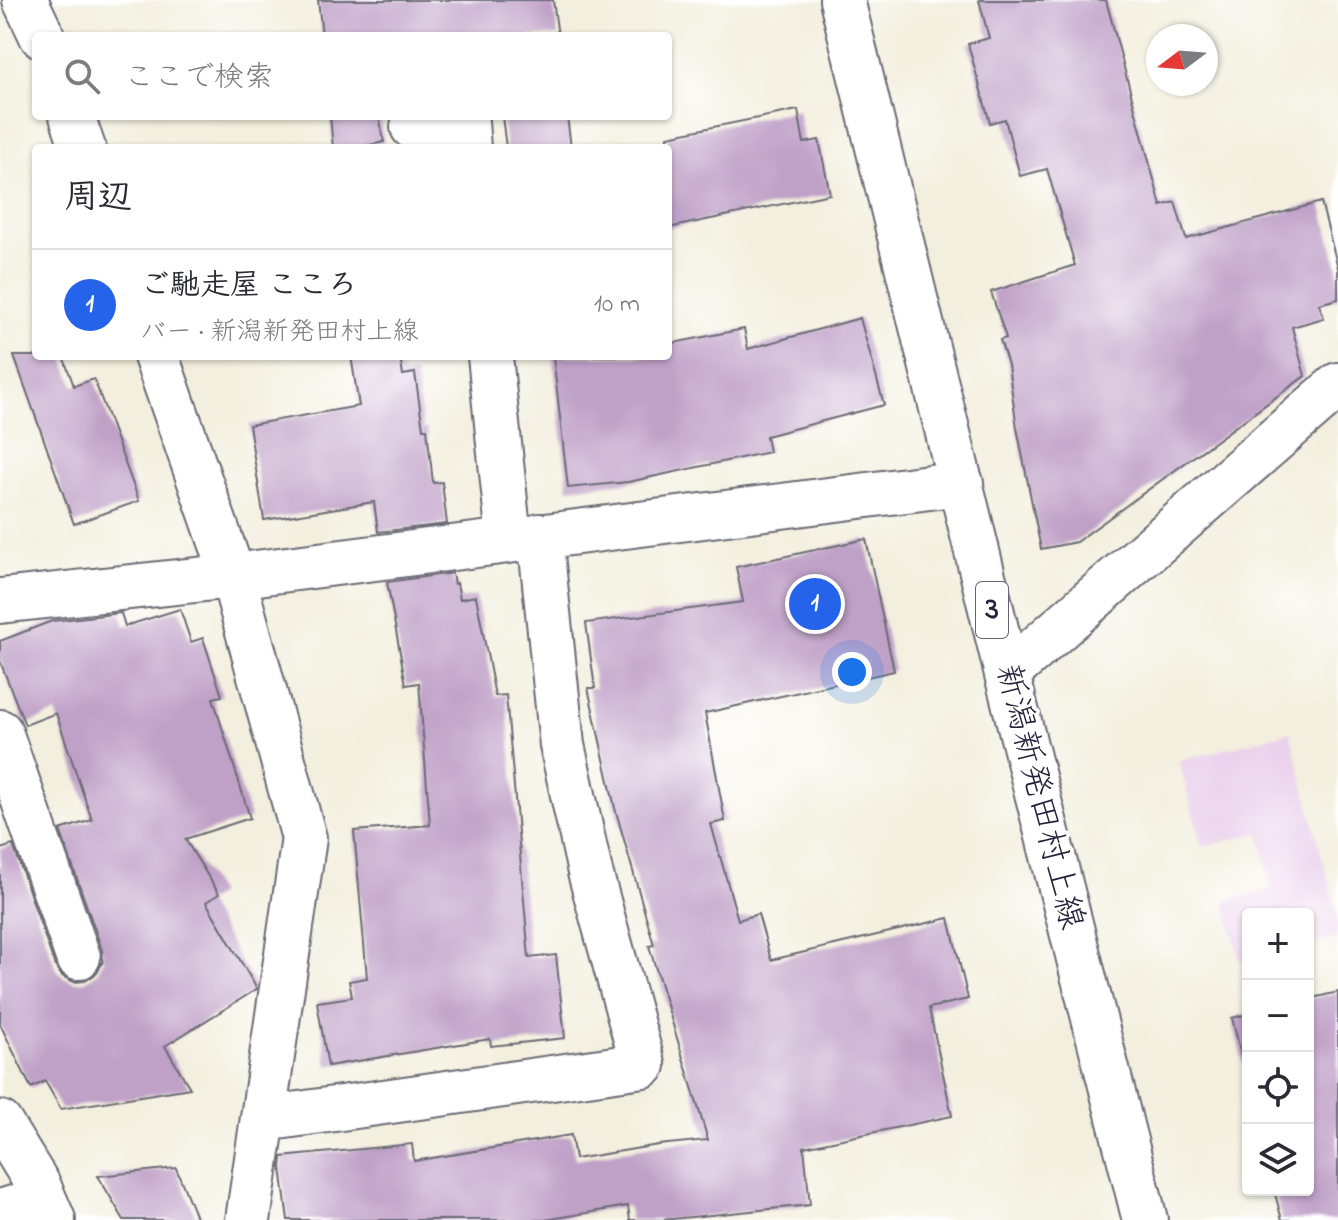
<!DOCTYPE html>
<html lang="ja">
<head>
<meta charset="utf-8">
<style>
	:root { --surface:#fff; --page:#f7f7f7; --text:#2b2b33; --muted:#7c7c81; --line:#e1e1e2; --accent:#2563eb }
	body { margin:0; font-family:"Indie Flower","Klee One",sans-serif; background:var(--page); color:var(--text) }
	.controls { position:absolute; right:24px; bottom:24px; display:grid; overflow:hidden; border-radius:8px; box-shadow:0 2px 6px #0004 }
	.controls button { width:72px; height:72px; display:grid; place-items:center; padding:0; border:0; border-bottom:2px solid var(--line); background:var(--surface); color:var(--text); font:40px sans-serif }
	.compass { position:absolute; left:1146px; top:24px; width:72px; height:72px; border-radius:50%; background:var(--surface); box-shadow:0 2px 6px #0004; rotate:254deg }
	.you { position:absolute; left:852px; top:672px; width:28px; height:28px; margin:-20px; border:6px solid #fff; border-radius:50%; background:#1a73e8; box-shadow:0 0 0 12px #1a73e833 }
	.badge { display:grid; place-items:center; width:52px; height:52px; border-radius:50%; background:var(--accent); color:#fff; font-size:26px; font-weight:700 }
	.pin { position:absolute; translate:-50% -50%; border:4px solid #fff; box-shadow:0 2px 8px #0006 }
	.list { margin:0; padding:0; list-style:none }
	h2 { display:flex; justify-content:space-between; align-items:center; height:104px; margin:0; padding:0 32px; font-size:34px }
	h2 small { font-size:26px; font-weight:400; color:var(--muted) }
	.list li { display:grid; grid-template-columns:52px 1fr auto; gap:24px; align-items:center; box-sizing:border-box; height:112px; padding:0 32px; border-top:2px solid var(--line) }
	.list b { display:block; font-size:30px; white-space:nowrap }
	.list p { margin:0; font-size:26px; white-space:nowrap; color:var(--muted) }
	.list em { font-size:26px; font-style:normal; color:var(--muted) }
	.icon { flex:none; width:44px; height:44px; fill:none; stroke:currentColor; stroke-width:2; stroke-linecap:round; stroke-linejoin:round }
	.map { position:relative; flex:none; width:1338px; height:1220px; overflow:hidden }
	.search { position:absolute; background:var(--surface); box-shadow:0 2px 6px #0004; left:32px; top:32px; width:640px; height:88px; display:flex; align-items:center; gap:20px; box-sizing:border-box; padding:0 28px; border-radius:8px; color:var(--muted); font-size:30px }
	.panel { position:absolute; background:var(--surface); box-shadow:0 2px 6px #0004; left:32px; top:144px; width:640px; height:216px; border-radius:8px }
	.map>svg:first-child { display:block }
	.built { fill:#ead1ec }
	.building { fill:#bfa0c7 }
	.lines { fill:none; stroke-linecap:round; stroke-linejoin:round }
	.minor-casing { stroke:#6b6a74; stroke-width:48 }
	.major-casing { stroke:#6b6a74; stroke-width:48 }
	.minor { stroke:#fff; stroke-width:44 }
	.major { stroke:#fff; stroke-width:44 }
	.labels { text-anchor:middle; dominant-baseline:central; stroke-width:7; stroke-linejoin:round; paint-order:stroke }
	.shield { fill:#fff; stroke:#646476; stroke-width:2 }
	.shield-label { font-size:32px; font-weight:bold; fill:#22223b }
	.street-label { font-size:34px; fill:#22223b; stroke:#fff }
</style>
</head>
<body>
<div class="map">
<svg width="1338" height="1220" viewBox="0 0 1338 1220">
	<rect width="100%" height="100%" fill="#fff"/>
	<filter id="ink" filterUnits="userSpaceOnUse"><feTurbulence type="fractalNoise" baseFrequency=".0125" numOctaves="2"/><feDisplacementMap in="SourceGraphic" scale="16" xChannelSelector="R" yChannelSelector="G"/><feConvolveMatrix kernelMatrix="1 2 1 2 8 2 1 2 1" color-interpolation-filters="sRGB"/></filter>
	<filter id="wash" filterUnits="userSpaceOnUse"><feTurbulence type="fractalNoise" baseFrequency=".006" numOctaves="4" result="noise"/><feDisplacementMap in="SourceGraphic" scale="32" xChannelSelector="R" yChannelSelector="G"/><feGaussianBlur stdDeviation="1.8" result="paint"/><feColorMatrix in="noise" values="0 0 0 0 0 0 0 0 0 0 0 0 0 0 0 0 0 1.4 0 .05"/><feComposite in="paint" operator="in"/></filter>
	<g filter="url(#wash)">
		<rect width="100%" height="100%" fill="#f3efde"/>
		<!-- built -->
		<path class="built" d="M1290,732L1338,918V938L1308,945V914H1248V960L1240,962L1225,901L1272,889L1259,833L1202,847L1179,761Z"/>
		<g id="blocks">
			<!-- building -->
			<path class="building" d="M318,0H553L558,36H322Z
				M979,0H1106L1161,206L1175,202L1186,239L1321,202L1338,268V299L1319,304L1324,318L1292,327L1305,376L1076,542L1041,549L1017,428L1008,365L1000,340L1006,338L991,292L1075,265L1047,169L1020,176L1005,119L990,123L968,44L989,38Z
				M798,110L804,143L819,140L830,194L668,228V136Z
				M330,116H379L384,142L356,148H333Z
				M502,116H567L571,148H506Z
				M860,318L884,405L766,436L769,452L628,482L568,488L553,356H668V344L744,329L748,349Z
				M14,356H63L74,386L94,379L139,501L74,524Z
				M351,356H400L403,375L415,373L423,429H427L433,483L442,482L447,524L378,532L374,502L264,520L249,425L359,406Z
				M866,539L894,671L705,713L725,821L711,824L738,920L758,914L771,960L949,918L968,999L929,1008L952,1116L804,1147L810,1205L662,1220H630L628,1206L545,1220H288L281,1168L282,1157L412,1144L414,1161L571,1135L575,1159L658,1145L708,1140L649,946L654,945L615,808L588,688H595L586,623L743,602L736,567Z
				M452,573L454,584L457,583L460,599L476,596L495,696L506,695L529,958L556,955L565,1038L491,1046L490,1039L328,1066L317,1002L352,997L349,981L367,978L354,831L430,825L419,683L406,685L387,582Z
				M180,609L191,642L203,638L222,696L213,698L250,818L185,839L219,894L206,902L257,989L165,1046L190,1088L61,1109L45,1081L31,1088L0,1024V849L13,845L55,966L62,976L74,982L85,981L97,973L103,961L102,950L60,830L92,820L56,713L25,725L0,661V641L52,621L121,613L125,626Z
				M1338,992V1220H1282L1274,1190H1308V999Z
				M1248,1014V1083L1232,1018Z
				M176,1168L197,1220H124L98,1176Z"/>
		</g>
	</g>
	<g filter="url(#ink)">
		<use href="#blocks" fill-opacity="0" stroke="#6b6a74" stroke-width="2"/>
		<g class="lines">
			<!-- minor casing -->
			<g class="minor-casing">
				<path id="minor" d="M25,0L42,36
					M72,116L83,148
					M413,127L466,122L468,148
					M156,356L233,576L304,838L248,1220
					M490,356L509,540
					M0,601L233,576L961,483
					M1007,674L1338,385
					M0,732L78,957
					M264,1119L643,1065L590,872L562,745L540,536
					M0,1123L38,1185L53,1220
					M0,1212L44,1199"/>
			</g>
			<!-- major casing -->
			<g class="major-casing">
				<path id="major" d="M842,0L1007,674L1145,1220"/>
			</g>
			<!-- minor -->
			<use href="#minor" class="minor"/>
			<!-- major -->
			<use href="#major" class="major"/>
		</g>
	</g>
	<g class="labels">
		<!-- shield labels -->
		<rect class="shield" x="976" y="582" width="32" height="56" rx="6"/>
		<g class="shield-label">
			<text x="992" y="610">3</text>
		</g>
		<!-- street labels -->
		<g class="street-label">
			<text transform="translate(1038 797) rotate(76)">新潟新発田村上線</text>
		</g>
	</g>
</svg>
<div class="controls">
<button>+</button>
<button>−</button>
<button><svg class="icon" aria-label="locate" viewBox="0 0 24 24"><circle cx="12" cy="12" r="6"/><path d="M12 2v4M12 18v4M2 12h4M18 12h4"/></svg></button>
<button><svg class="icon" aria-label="layers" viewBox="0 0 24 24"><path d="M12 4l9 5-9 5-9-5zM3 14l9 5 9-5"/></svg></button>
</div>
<svg class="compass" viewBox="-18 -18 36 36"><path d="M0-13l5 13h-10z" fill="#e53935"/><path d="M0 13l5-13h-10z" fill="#7c7c81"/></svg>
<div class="you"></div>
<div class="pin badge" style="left:815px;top:604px">1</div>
<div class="search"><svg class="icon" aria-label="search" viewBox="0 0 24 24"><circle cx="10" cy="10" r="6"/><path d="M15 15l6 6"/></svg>ここで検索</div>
<section class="panel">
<h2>周辺<small></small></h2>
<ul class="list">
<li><span class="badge">1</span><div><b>ご馳走屋 こころ</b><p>バー · 新潟新発田村上線</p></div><em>10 m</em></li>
</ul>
</section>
</div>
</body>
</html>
